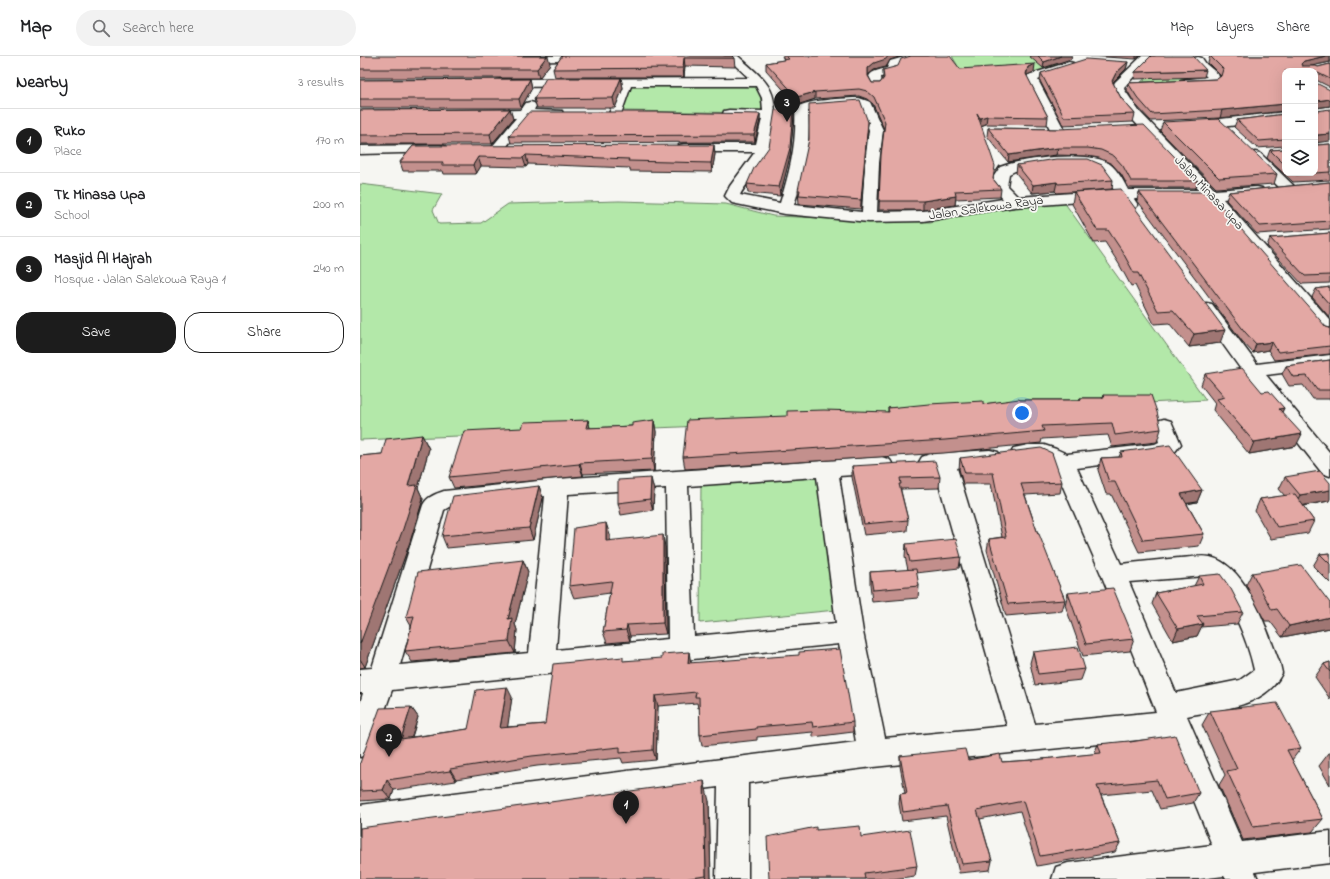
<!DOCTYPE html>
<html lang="en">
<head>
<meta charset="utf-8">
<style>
	:root { --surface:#fff; --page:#f2f2f2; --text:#202124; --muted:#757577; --line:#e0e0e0; --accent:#1c1c1c }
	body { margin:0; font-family:"Indie Flower",sans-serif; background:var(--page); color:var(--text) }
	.controls { position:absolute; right:12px; top:12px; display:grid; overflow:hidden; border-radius:8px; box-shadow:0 4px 16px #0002 }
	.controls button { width:36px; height:36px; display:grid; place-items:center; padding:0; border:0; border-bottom:1px solid var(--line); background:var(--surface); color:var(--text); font:20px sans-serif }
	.you { position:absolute; left:662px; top:357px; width:14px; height:14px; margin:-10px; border:3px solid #fff; border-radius:50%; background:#1a73e8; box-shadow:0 0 0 6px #1a73e833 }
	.badge { display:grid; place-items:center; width:26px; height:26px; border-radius:50%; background:var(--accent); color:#fff; font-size:13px; font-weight:700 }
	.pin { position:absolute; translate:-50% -33px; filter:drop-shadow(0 1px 2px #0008) }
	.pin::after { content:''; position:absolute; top:21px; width:14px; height:12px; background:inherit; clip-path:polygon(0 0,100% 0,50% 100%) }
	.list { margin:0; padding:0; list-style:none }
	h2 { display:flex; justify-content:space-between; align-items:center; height:52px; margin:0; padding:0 16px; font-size:17px }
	h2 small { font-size:13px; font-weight:400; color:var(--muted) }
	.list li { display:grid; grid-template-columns:26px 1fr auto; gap:12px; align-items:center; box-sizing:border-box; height:64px; padding:0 16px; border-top:1px solid var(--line) }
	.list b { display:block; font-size:15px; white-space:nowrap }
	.list p { margin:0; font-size:13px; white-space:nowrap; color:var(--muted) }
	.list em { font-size:13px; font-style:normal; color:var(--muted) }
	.actions { display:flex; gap:8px; padding:12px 16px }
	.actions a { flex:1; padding:9px 0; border:1px solid var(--accent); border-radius:16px; text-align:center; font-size:14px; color:var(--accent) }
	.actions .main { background:var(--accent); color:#fff }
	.icon { flex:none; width:22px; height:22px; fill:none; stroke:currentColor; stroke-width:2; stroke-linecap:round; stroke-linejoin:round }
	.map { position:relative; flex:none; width:970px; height:823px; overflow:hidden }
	header { display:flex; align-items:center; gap:24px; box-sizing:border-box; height:56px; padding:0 20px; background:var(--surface); border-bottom:1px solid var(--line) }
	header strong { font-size:19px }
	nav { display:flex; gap:22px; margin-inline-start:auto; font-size:14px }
	.search { width:280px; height:36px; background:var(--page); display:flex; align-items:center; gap:10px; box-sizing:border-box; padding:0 14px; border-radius:22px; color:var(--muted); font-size:15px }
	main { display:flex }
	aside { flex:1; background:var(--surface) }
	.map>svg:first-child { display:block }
	.green { fill:#b3e8a9; stroke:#688262 }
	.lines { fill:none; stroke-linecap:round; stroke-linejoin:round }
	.minor-casing { stroke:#1c1c1c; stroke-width:3 }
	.minor { fill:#f6f6f2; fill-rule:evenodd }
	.wall { fill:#c3908d; stroke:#1c1c1c }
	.shaded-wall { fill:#9f7673; stroke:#1c1c1c }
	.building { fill:#e3a8a4; stroke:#1c1c1c }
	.labels { text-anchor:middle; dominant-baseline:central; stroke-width:3.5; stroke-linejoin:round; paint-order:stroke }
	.far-street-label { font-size:13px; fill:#1c1c1c; stroke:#f6f6f2 }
</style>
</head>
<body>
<header>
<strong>Map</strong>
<div class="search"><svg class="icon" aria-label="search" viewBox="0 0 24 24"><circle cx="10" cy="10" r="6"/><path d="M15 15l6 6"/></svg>Search here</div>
<nav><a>Map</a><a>Layers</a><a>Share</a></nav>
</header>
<main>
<aside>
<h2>Nearby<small>3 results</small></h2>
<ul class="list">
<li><span class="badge">1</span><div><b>Ruko</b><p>Place</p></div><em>170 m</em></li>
<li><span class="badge">2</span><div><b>Tk Minasa Upa</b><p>School</p></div><em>200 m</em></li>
<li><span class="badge">3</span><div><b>Masjid Al Hajrah</b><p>Mosque · Jalan Salekowa Raya 1</p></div><em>240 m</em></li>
</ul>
<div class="actions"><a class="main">Save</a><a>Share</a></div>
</aside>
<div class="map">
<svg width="970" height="823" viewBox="0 0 970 823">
	<rect width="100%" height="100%" fill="#f6f6f2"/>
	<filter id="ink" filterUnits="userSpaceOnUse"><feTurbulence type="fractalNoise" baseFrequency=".025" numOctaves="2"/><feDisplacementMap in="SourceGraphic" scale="8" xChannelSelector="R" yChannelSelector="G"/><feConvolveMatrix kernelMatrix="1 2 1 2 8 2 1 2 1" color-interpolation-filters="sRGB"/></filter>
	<g filter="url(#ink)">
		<!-- green -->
		<path class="green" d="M592,0H672L690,8L703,7L719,13L674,18L662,12L600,14Z
			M812,0L847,17L849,25L781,26Z
			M268,28L400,31L402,57L260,55Z
			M0,128L82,138L73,154L79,168L121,167L148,148L259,145L366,148L413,160L570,166L626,155L704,146L846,344L319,371L0,384Z
			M467,414L487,553L340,567L341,424Z"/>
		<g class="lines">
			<!-- minor casing -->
			<g class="minor-casing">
				<path id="minor" d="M138,0H205L207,2L205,4L201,5L151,6L143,4Z
					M365,0H378C407,26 420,33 413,75C411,83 411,91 408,99C404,110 387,125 380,139L420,147C430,115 437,86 435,53C441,44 487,42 499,42C503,43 507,45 510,46L523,74L519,107L517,156L563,155L643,143L633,131L634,120L640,111C662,102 723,96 745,105C756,110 763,124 768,134H839L770,61L752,33L755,26L782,0H794L765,30L764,33L779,55L855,134L897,131L902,132L904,135L902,138L863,143L970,264V281L963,279L847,143H774L778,149L775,152L770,154L765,152L759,143L654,151L563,165L509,166L425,158L372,147L365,140L370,130L395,96H324L319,95L317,92L319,89L324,88H396L402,63L369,62L364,61L363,58L364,55L369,54L403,55L402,42L396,30H271L261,58L260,61H250L249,58L259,30L142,31L138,30L136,27L138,24L142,23L389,22ZM497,50L501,51L509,74L505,107L502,156L434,149C444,118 451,88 448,55ZM707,110C734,110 740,109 754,134L658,141L647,130L649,118L655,115Z
					M548,0H568L566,2L539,9L537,16L521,21L522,30L520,33H512C502,16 516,15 527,12L530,5Z
					M838,1L842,2L846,8L858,18L860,24L858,27L854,28L825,31L821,30L819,27L821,24L847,21L837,12L832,4L834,2Z
					M709,6L713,7L715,9L713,11L678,24L705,75L703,78H693L691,75L666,25L668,19Z
					M170,46L174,47L176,50L174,54L202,55L203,58L202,61L169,62L143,95L138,96L133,95L131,92L156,62H121L116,61L115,58L116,55L161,54L166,47Z
					M925,56V64L860,71L855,70L853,67L855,64L860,63Z
					M80,89L85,90L87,93L85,96L0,98V90Z
					M895,96L900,97L934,130L936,133L934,136L929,137L924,136L890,103L888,100L890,97Z
					M846,247L852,248L897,308L970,299V311L906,319L970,397V420L962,417L885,319L837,252L840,248Z
					M804,363L811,365L821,388L814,397L795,402L717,412L761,508C780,506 799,504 819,502C829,502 840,499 850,501C888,510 907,575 920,608L922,617C905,652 861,653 827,660L882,786L970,775V807L895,816L898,823H866L864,820L840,823H692L696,811L708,807L852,789L808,681L513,711L388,727V823H356L358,731L0,779V749L496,686L479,588L32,634L10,697L0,701V647L3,637H0V613L12,612L63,449C67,441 75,438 84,435L197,423L522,401L530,404L533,409L530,414L522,417L479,420L503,576L525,682L647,670L575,414L562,411L559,406L562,401L570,398L630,394L638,396L641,401L638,406L597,412L675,668L796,656L741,518L694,410C681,400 668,406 654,402L651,397L654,392L668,389H684L696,393L707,398L795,388L799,386L794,370L797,365ZM457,421L476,567L334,580L328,430ZM306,432L308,583L196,594L208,438ZM185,440L169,597L40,609L84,454L89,451ZM845,520C869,537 888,585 894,614L880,624L816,637L769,526Z"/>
			</g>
			<!-- minor -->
			<use href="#minor" class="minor"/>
		</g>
		<!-- wall -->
		<path class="wall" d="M0,0L190,8L179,22H0Z
			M202,0L374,2L375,11L325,10L324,21H195L193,13Z
			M422,0H542L530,4L526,11L514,14L508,19L512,27H520L523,23V14L600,13L674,16L667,19H666L688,61L687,69L626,68L621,70L633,123L641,133L640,141L596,143L595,149L563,154H519L521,99L524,73L513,48L507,43L499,40L455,43L437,49L406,14V7L424,4Z
			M669,0H712L711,3L683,12Z
			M730,0H780L776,3Z
			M850,0H970V6L951,10L958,11L970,8V31L956,24V27L970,50L957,52V89L970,88V124L933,126L907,102L910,94L925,93V117H955V15L860,62L791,65L775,48L767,34L768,27L857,23L861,21V20L848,7Z
			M768,6L766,13L754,25L753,27L761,42L775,58L773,66L703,69L680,25L681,17Z
			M846,14L844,21L774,23L775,16Z
			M261,22L263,32L255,52H177L174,43Z
			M170,23L172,32L161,52H0V24Z
			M150,53L153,63L132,88H0V54Z
			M400,58V64L395,86L151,87L149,80Z
			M925,58V90L897,92L874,71L877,64Z
			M434,60L430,100L420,140L388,137L387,128Z
			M508,66L507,74L501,153L439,148L438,134Z
			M803,66L917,118L914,128L856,132L800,75Z
			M628,72L699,73L838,125L836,132H769L761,118L752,108L739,102L727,100L696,99L648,106L627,80Z
			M53,90L355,98L352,116L270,115V112L168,108L166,111L121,110L116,118H84L83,115H43L40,106Z
			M657,109L753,124L752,133L697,137L695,135L672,137L656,117Z
			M970,126V173L897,178L866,144L869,136Z
			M714,136L860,287L829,291L809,267L794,268L775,229L771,230L759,208L745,186L734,187L712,148Z
			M779,136L966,271L970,272V298L914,304L908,294L893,297L882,285L777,144Z
			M970,177V227L942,228L907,190L910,182Z
			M970,231V262L952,241L956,233Z
			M970,304V343H953L943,329L929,330L922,318L926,310Z
			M845,318L902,336L924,352L922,356L936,390L889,398L853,354L855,347L841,329Z
			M743,339L801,373L797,386L752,391L748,379L682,383L681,387L584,397L325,413L323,401L528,356V352L623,348L660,344H719L720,342H742Z
			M228,364L230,372L272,370L294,364L296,376L294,415L223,418V420L94,432L89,421L162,372Z
			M62,379L69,393L58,432L63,443L50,486L5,611L0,612V400L22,398Z
			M761,396L842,434L837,446L827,448L844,478L839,490L779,496L751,438H746L738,414L741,402L759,401Z
			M600,402L702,426L700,437L665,439L678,478L705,544L702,555L646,560L627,494L629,483L642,481L631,428H603L599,413Z
			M492,410L580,421L579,432L541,433V435L548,464L547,475L504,479L492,421Z
			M925,421L969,445L943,450L954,465L948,477L911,483L895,455L900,443L925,440L919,433Z
			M179,430L183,442L173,484L87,492L82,480Z
			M294,434L293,454L261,459L258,447Z
			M250,479V485L305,491L306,578L270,580V585L247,587L243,576L250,537L214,542L209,530Z
			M546,488L601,501L599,512L556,517L559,530L558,542L512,546L510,528V516L548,514L545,500Z
			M970,497V527L953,510L960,498Z
			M163,504L168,516L155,568L157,574L155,597L52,606L45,595L51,570L46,561Z
			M892,517L970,547V572L922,581L910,565H905L886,529Z
			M839,520L883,556L877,568L841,571L837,580L813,585L792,548L796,537L834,530Z
			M708,537L774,583L770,595L723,600L705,549Z
			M673,596L725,613L721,624L675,629L670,607Z
			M265,605L331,607L493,666V676L453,681V676L397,681V684L342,690L340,679V651L338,652L337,647L298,650L296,704L263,707L261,702L177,710L96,723V725L34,734L31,743L0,745V707L51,651L58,661L52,681L108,673L152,641L147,671L185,668Z
			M970,606V643L955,621L964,608Z
			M850,655L941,692L932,704L963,763L952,776L883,784L859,729L865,719L842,669Z
			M770,686L839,737L833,747L800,753L792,734L741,739L760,787L755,796L677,810L660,755L620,763L632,805L630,814L599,817L586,760L542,765L539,748L540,738L545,737L540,710V700L642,706L673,704L734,698L738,688Z
			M969,697H970V729L959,710Z
			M349,745L351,823H0Z
			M456,774L501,781L557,810L555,820L533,823H409Z"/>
		<!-- shaded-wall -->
		<path class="shaded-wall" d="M187,0H188L190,8L179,22L177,13Z
			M528,0H542L530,4L526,11L514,14L508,19V12L514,7Z
			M701,0H712L711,3L683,12L684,6Z
			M776,0H780L776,3Z
			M966,0H970V6L942,12L941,8L944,5Z
			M324,2L325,10L324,21L323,12Z
			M768,6L766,13L754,25L751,32L752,25L756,17Z
			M675,8L674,16L667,19L665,26L668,11Z
			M261,22L263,32L255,52L253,42Z
			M170,23L172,32L161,52L159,43Z
			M455,36V43L437,49V41Z
			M970,43V50L955,52L957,45Z
			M925,48V55L860,62L862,54Z
			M433,52L434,60L430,100L420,140L419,131Z
			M150,53L153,63L132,88L130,78Z
			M400,58V64L395,86L394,79Z
			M627,60L626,68L620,70V62Z
			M508,66L507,74L501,153V144Z
			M970,78V85L955,87L957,79Z
			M354,89L355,98L352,116L351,107Z
			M698,92L696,99L648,106L649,99Z
			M166,99L168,108L166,111L163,102Z
			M118,101L121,110L116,118L113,109Z
			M697,126L695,135L672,137L673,129Z
			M596,140L595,149L563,154V145Z
			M865,274L860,287L829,291L834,278Z
			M912,286L908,294L893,297L896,288Z
			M924,352L918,364L919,353Z
			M228,364L231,376L226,372Z
			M294,364L296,376L294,415L292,403Z
			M942,378L936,390L889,398L894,386Z
			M62,379L69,393L58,432L63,443L50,486L5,611L0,603V588L48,430Z
			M220,407L223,418V420L219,408Z
			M291,422L294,434L293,454L290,443Z
			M179,430L183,442L173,484L169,472Z
			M842,434L837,446L816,449L821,438Z
			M970,434V443L969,445L934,451L940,439Z
			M246,467L250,479L249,497L246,485Z
			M303,479L305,491L306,578L303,567Z
			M163,504L168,516L155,568L157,574L155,597L149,585L148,563Z
			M970,561V572L922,581L929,570Z
			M843,568L837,580L813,585L818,573Z
			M267,569L270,580V585L266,574Z
			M329,596L331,607V618L328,607Z
			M147,631L152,641L146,682L140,672Z
			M295,640L298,650L296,704L293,694Z
			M51,651L58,661L48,693L41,683Z
			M90,713L96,723V725L90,715Z
			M27,724L34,734L31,743L23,734Z
			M344,725L349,745L351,823H347L346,820Z"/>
		<!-- building -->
		<path class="building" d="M0,0H187L177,13H0Z
			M202,0H372L374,2H324L323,12L193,13Z
			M426,0H528L526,3L514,7L508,12V20L512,27H520L524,22L523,14L538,10L541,3L551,0H590L600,13L675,8L668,11L666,18L688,61L627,60L620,62L617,57L635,110L633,123L641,133L595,135L596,140L563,145H519L521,99L525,66L514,41L507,35L499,33L455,36L437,41L406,7L429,3Z
			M678,0H701L684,6Z
			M791,0H833L846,14L775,16Z
			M850,0H966L944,5L941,8L942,10H956L958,11L970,8V23L958,17L956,18V27L970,34V43L957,45V55L970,53V78L957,79V89L970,88V116L955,117V15H925V48L862,54L792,58L777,41L768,27L857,23L861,20L863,13Z
			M726,3L768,6L756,17L752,25L761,42L775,58L704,61L681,17Z
			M186,22H261L253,42L174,43Z
			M170,23L159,43H0V24Z
			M500,44L508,66L501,144L439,139L440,134H438L449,83V48Z
			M433,52L430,92L419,131L387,128L394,112L409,91L415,54Z
			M150,53L130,78L0,79V54Z
			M169,56H301L400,58L394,79L149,80Z
			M925,58V83L899,85L877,64Z
			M859,63L917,118L859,122L803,66Z
			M784,69L838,125H771L763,110L754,100L741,94L728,92H698L649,99L628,72L699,73Z
			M354,89L351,107L268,105L269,103L166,99L163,102L118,101L113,109H81L83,106H40L53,90Z
			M925,93V109L910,94Z
			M696,103H728L742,109L753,124L698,128L697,126L673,129L657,109Z
			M934,117H955L936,119Z
			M970,126V165L900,170L869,136Z
			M761,133L865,274L834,278L813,254L798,255L778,217H774L762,195L748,174H737L714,136Z
			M779,136H849L966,271L970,272V290L918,296L912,286L896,288L885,276Z
			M970,177V219L945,220L910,182Z
			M970,231V249L956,233Z
			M970,304V334H957L947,320L933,321L926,310Z
			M882,312L902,336L909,335L924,352L919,353L942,378L894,386L857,343L865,341L845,318Z
			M743,339H791L797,356L801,373L755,379L752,367L682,370L684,375L585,384L323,401L327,364L427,360V355L464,354L529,356L528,352L569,348L623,345V348L659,343L660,344H721L720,342H744Z
			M228,364L226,372L272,370V367L294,364L292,403L220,407L219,408L89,421L104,375L162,372L164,366Z
			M62,379L48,430L57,429L43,473L0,588V400L22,398L26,383Z
			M810,389L842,434L821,438L844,478L783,484L755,426H749L741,402L762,401L761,396Z
			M681,392L692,397L702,426L661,428L678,478H679L705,544L648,548L629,483L646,481L633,417H605L600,402Z
			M575,405L580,421L540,422L541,428H539L548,464L504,468L492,410Z
			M960,415L970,427V434L940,439L925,421Z
			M291,422L290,443L258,447V424Z
			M179,430L169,472L82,480L93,440Z
			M935,438L954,465L917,471L900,443Z
			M246,467V485L303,479V567L267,569L266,574L243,576L252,525L209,530L214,472Z
			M596,483L601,501L550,506L546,488Z
			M970,497V508L960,498Z
			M163,504L148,563L152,562L149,585L45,595L54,560L46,561L58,516Z
			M941,509L970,547V561L929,570L917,553L912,554L892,517Z
			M556,513L559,530L513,534L510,516Z
			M860,518L871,533L883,556L837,560L843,568L818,573L796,537L843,528L839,520Z
			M753,532L774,583L726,588L708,537Z
			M718,591L725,613L678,618L673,596Z
			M480,593L493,666L453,671L452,666L396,671V673L340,679L339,641H335L336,636L295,640L293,694L260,697V691L172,700L90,713V715L27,724L23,734L0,735V707L20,652L51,651L41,683L108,673L116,634L147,631L140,672L185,668L193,608L263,601V605L302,602V598L329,596L328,607L439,599V596Z
			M970,606V616L964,608Z
			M917,647L941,692L927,694L963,763L893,771L867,715L877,713L850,655Z
			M815,679L839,737L805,743L797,724L737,730L760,787L680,800L663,745L617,754L632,805L602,808L587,750L543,756L540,738L547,737L540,700L605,693L608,704L640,698L642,706L673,704L741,697L738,688L769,685L770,686Z
			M344,725L346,820L323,823H0V772Z
			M500,770L501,781L550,774L557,810L504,817L505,823H409L407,781L456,771V774Z"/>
	</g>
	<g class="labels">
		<!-- far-street labels -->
		<g class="far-street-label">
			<text transform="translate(849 137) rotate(47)">Jalan Minasa Upa</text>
			<text transform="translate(626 152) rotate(-8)">Jalan Salekowa Raya</text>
		</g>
	</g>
</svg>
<div class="controls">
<button>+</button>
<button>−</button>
<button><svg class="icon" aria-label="layers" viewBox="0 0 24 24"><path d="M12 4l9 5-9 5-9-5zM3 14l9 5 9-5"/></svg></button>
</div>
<div class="you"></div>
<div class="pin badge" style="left:266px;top:768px">1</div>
<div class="pin badge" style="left:29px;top:701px">2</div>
<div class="pin badge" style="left:427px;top:66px">3</div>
</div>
</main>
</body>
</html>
